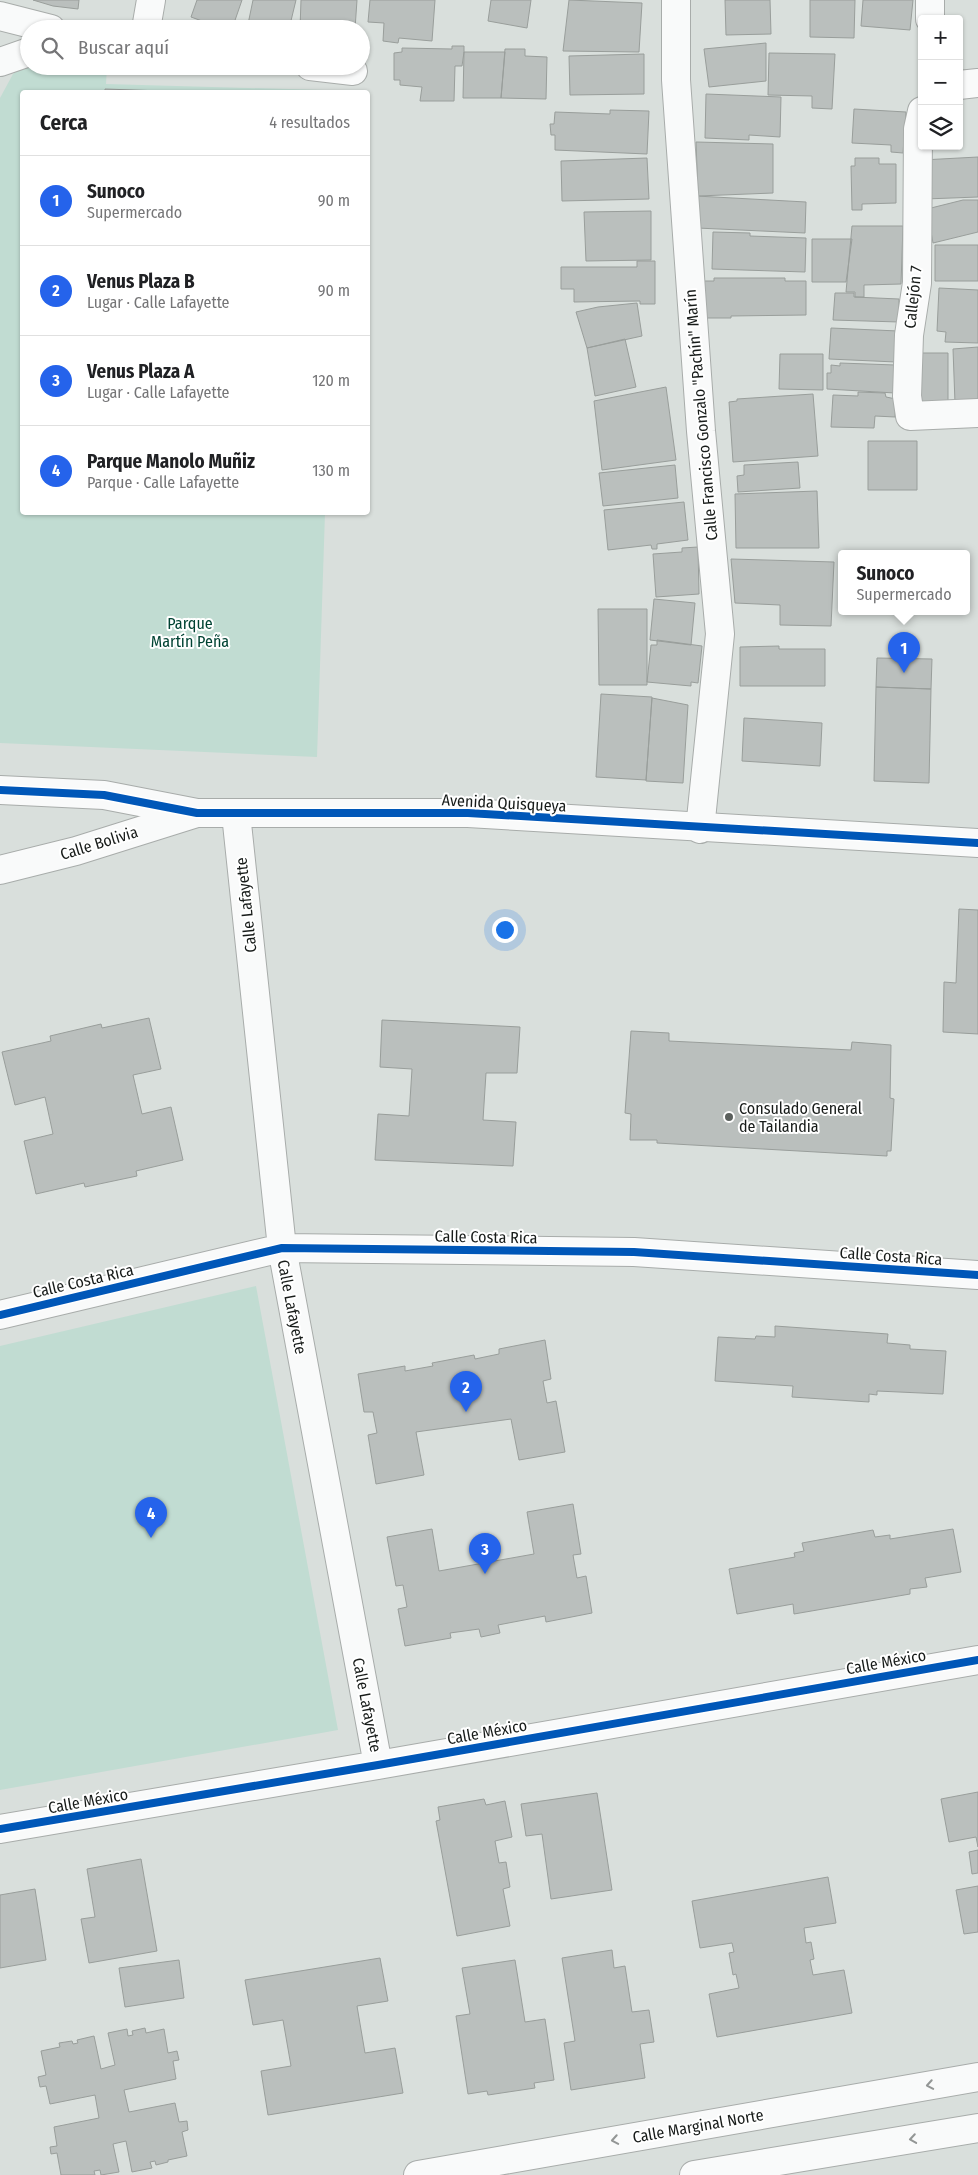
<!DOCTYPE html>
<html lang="es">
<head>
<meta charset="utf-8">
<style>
	:root { --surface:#fff; --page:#f6f6f6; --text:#202124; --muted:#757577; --line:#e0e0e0; --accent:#2563eb }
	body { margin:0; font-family:"Fira Sans Condensed",sans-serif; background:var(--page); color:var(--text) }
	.controls { position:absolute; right:15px; top:15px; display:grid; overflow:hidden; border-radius:5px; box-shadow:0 1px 4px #0004 }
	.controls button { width:45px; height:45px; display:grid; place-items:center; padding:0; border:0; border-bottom:1px solid var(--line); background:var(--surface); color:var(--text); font:25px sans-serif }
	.you { position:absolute; left:504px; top:929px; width:18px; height:18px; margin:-12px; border:4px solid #fff; border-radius:50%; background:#1a73e8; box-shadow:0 0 0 8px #1a73e833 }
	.badge { display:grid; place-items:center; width:32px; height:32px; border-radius:50%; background:var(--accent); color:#fff; font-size:16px; font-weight:700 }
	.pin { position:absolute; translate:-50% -41px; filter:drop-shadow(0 1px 2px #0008) }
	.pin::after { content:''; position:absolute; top:26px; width:18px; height:15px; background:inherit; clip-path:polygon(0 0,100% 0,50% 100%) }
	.popup { position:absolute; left:838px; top:550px; width:132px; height:65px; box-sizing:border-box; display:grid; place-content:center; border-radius:5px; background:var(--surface); filter:drop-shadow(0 1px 4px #0005); font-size:16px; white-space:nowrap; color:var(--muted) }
	.popup b { font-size:19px; color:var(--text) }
	.popup::after { content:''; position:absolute; left:50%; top:100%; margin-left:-10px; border:10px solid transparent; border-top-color:var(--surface) }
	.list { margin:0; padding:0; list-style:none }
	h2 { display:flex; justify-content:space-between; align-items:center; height:65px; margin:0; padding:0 20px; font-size:21px }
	h2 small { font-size:16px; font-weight:400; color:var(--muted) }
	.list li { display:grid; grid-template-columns:32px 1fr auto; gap:15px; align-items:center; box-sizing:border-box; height:90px; padding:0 20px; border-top:1px solid var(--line) }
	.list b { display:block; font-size:19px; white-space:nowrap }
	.list p { margin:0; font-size:16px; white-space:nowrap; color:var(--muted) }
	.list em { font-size:16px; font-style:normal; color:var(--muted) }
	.icon { flex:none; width:28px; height:28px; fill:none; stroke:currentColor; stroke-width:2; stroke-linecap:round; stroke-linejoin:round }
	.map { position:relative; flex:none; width:978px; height:2175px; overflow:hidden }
	.search { position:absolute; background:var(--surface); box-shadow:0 1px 4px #0004; left:20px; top:20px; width:350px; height:55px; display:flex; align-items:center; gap:12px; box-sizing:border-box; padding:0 18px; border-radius:28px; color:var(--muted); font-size:19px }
	.panel { position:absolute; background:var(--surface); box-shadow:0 1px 4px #0004; left:20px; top:90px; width:350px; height:425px; border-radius:5px }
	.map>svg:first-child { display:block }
	.green { fill:#c1dcd2 }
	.building { fill:#babfbd; stroke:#999e9b }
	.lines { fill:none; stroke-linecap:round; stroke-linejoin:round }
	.minor-casing { stroke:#a8acaa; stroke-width:30 }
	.tertiary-casing { stroke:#a8acaa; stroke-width:30 }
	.secondary-casing { stroke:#a8acaa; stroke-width:30 }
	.minor { stroke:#f9fafa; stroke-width:28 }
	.tertiary { stroke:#f9fafa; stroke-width:28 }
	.secondary { stroke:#f9fafa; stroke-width:28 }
	.cycleway-casing { stroke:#fff; stroke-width:11 }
	.cycleway { stroke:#0057b8; stroke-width:8 }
	.oneway { stroke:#939695 }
	.poi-dot { fill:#5b605d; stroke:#fff; stroke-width:2 }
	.labels { text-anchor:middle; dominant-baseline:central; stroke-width:4; stroke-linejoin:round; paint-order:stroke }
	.street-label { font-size:16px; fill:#171b19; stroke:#fff }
	.park-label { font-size:16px; fill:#004333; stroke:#fff }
	.poi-label { font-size:16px; fill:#171b19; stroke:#fff; text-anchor:start }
</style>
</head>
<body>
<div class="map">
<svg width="978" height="2175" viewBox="0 0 978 2175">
	<rect width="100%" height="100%" fill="#d9dfdc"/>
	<!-- green -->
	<path class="green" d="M29,63V66H107L106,84L324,90L325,92H22V512L325,513L317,757L0,743V98L13,74Z
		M256,1286L338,1730L0,1790V1346Z"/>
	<!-- building -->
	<path class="building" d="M33,0H79L78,9L53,6Z
		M197,0H242L232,29H224L191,17Z
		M253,0H296L289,29L266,24L265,29H247Z
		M301,0H357L355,29H300Z
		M370,0H435L432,41L399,38L398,43L383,41L384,23L368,22Z
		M491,0H531L527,28L488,21Z
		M569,0L642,3L639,52L563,51Z
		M725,0H770L771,34L726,35Z
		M810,0H855L854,38L810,37Z
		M863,0H913L910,30L861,26Z
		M766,43V81L709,87L704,49Z
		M452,46H464V52L462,66H455L454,101H420L422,87L400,85V80H394V53L402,52V48L452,49Z
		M505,49H525V56L547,57L546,99L501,98Z
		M464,52H505L501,98H463Z
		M769,53L835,54L832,109L812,108V96L768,95Z
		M644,54V94L570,95L569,56Z
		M105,89L190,92H105Z
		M706,94L781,97L780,137L749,135V140L705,138Z
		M854,109L906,112L903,153L891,152V145L852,143Z
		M610,110L649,111L647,154L555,150V135H551L550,124H554L555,112L610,114Z
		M696,142L773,144V193L698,196Z
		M978,157V197L925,199L922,160Z
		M647,158L649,199L562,201L561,161Z
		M855,158H879V164H896V203L862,204V210H852L851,166H855Z
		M696,196L806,202L805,233L697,228Z
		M963,200H978V232L933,243L927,209Z
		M651,211V260L586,261L584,212Z
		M852,226H903L901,284L864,285V297H855V292H846Z
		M713,232L750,233V236L806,238L805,272L712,269Z
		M812,239H852L846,282H812Z
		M935,245H978V281H935Z
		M637,261H655V304H640V301L574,302V289H561V267H637Z
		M714,278H785V281H806V315L731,316V318H702V281H714Z
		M939,288L978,290V343L945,342L946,332L937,331Z
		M835,293H854V297L899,299V322L833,320Z
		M637,303L642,336L587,348L576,312L598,307Z
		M831,328L898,331L896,362L829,359Z
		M625,339L636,387L595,396L587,348Z
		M978,347V402L955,403L953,349Z
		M920,353H948V405H920Z
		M780,354H823V390L779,389Z
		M840,363L895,365V393L827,389V373H831V365L840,366Z
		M666,387L676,460L602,470L594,401Z
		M858,392L885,393L886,397L896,399L895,417L875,416L874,428L831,427L833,395L858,396Z
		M813,394L818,456L733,462L729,402L737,401V399Z
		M868,441H917V490H868Z
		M798,462L800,488L738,492L737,476L744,475V465Z
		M675,465L678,498L603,506L599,473Z
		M817,491L819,548H736L735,494Z
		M684,502L688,540L657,544V549H652L651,545L608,550L604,510Z
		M698,547L699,594L656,597L653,554L682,552V548Z
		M731,559L834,562L831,626L780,625V605L735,603Z
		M654,599L695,603L691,645L650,640Z
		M598,609H647V685H599Z
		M657,640L702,646L698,683L691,682V686L647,682L651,645H657Z
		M779,646V649H825V686H740V647Z
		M877,658L932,659L931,689L876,687Z
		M876,687L931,689L929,783L874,781Z
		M601,694L652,697L646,780L596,777Z
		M652,698L688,705L683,783L646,781Z
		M744,718L822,723L820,766L742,761Z
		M959,909L978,910V1034L943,1032L944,982L956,983Z
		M149,1018L161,1069L133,1075L142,1114L171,1107L183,1160L136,1171L137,1176L85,1187L84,1183L36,1194L24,1141L53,1134L45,1097L15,1105L2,1052L51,1041L50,1036L101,1024L102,1028Z
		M382,1020L520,1027L517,1073H486L483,1120L516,1122L513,1166L375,1160L378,1114L409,1116L412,1069L380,1067Z
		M631,1031L669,1033V1041L851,1050L852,1042L891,1045L890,1098L894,1099L891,1151H887V1156L657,1143V1140H630L631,1114L625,1113Z
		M775,1326L888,1334L887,1343L910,1345V1349L946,1351L943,1394L877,1391V1395L869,1394V1402L792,1397L793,1386L715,1381L718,1337L755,1339L756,1336L775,1337Z
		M545,1340L551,1379L543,1381L547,1403L556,1401L565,1452L519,1460L511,1419L423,1431L416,1432L424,1475L376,1484L368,1435L377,1433L373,1412H364L358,1374L405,1366V1371L433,1366L432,1363L474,1355L475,1359L499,1354V1349Z
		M573,1504L581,1554L573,1555L577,1578L586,1576L592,1613L546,1622L545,1616L498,1625L500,1633L481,1637L479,1629L450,1633L451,1638L405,1646L398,1609L407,1607L403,1585L396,1586L387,1537L432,1529L439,1571L534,1554L527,1512Z
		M953,1529L961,1572L925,1578L927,1587L910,1589V1594L794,1614L793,1604L737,1614L729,1569L795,1557L794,1553L804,1551L802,1543L873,1530L875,1537L890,1535V1539Z
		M978,1792V1847L976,1837L949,1842L941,1799Z
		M597,1793L612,1890L551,1899L542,1834L526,1836L521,1804Z
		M484,1799L486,1805L505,1801L512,1837L495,1841L499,1863L506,1862L510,1887L503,1889L510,1926L457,1936L436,1821L440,1820L438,1807Z
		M978,1850V1873L972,1874L969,1852Z
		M141,1859L157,1951L89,1963L81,1919L95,1917L87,1869Z
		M828,1877L836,1923L804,1928L806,1943L811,1942L814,1959L810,1960L813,1975L844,1970L852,2013L717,2037L709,1994L739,1988L736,1974L733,1975L729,1953L734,1952L732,1943L700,1948L692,1901Z
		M978,1886V1932L964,1934L956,1890Z
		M35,1889L46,1960L0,1968V1895Z
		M612,1950L614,1968L625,1966L632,2012L649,2010L654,2042L640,2044L645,2078L571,2090L564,2043L575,2041L562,1958Z
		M380,1958L388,2001L357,2006L365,2053L395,2048L403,2093L268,2115L261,2071L291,2066L283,2020L253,2025L245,1980Z
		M179,1960L184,1998L125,2007L119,1968Z
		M515,1960L525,2022L545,2019L554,2080L534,2083L535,2088L488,2095L487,2091L468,2094L456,2016L470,2014L462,1968Z
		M145,2028L146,2033L164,2029L168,2053L177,2051L179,2060L173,2061L176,2079L124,2090L129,2112L175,2103L179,2122L187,2121L188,2130L182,2132L187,2156L168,2160V2162L156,2165L155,2161L150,2162L152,2168L132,2172L126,2141L113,2144L119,2172L101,2175L100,2170L94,2171L95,2175H61L57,2153L51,2154L50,2147L57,2146L54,2127L99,2118L95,2095L50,2104L46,2086L40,2087L38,2077L46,2075L41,2051L60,2047L59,2043L72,2041L73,2044L78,2043L77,2040L94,2036L101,2069L115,2065L108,2033L127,2029L128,2036L133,2035L132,2031Z"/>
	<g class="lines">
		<!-- minor casing -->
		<g class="minor-casing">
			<path id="minor" d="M676,0V80L701,431L720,634L700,829
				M0,16L51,29
				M930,19V0
				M146,29L151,0
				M0,62L29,52
				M310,66L353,71
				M959,85L978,83
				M922,111L918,129L917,283L909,335L907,396L910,416L978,413
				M236,814L282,1248L378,1765
				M0,870L76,851L197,813
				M0,1315L282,1248L634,1252L978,1275
				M0,1829L378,1765L978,1660
				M418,2175L978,2077"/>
		</g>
		<!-- tertiary casing -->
		<g class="tertiary-casing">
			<path id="tertiary" d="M0,790L104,795L197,813H468L978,843"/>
		</g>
		<!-- secondary casing -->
		<g class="secondary-casing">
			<path id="secondary" d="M694,2175L978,2128"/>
		</g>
		<!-- minor -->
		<use href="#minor" class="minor"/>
		<!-- tertiary -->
		<use href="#tertiary" class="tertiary"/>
		<!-- secondary -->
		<use href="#secondary" class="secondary"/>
		<!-- cycleway casing -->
		<g class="cycleway-casing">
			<path id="cycleway" d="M0,790L104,795L197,813H468L978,843
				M0,1315L282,1248L634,1252L978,1275
				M0,1829L378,1765L978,1660"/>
		</g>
		<!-- cycleway -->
		<use href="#cycleway" class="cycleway"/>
	</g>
	<!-- one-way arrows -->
	<defs><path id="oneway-chevron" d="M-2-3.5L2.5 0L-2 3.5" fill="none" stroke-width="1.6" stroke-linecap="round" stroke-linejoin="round" transform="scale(1.25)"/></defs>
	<g class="oneway">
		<use href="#oneway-chevron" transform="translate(930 2085) rotate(170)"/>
		<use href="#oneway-chevron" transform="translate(913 2139) rotate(171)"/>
		<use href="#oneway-chevron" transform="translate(615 2140) rotate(170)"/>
	</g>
	<!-- markers -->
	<circle class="poi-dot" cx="729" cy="1117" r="5"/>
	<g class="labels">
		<!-- street labels -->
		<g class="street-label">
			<text transform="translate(913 297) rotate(-84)">Callejón 7</text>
			<text transform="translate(701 415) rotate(-95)">Calle Francisco Gonzalo "Pachín" Marín</text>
			<text transform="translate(504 803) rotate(3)">Avenida Quisqueya</text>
			<text transform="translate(99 843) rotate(-17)">Calle Bolivia</text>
			<text transform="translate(246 905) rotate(-96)">Calle Lafayette</text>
			<text transform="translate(486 1237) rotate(1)">Calle Costa Rica</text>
			<text transform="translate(891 1256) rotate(4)">Calle Costa Rica</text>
			<text transform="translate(83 1281) rotate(-13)">Calle Costa Rica</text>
			<text transform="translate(292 1307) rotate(79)">Calle Lafayette</text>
			<text transform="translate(886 1662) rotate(-10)">Calle México</text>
			<text transform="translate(367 1705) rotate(79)">Calle Lafayette</text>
			<text transform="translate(487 1732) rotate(-10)">Calle México</text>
			<text transform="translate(88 1801) rotate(-10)">Calle México</text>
			<text transform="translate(698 2126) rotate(-10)">Calle Marginal Norte</text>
		</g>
		<!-- park labels -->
		<g class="park-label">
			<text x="190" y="623">Parque<tspan x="190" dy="18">Martín Peña</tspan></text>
		</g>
		<!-- poi labels -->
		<g class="poi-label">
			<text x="739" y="1108">Consulado General<tspan x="739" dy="18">de Tailandia</tspan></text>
		</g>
	</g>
</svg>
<div class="controls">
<button>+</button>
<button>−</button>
<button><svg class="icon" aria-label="layers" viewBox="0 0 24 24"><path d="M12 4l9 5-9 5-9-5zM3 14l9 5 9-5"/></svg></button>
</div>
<div class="you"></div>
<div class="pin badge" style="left:904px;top:673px">1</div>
<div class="popup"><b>Sunoco</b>Supermercado</div>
<div class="pin badge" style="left:466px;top:1412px">2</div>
<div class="pin badge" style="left:485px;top:1574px">3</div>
<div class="pin badge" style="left:151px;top:1538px">4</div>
<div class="search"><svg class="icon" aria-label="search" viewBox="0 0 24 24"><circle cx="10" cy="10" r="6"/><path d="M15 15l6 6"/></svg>Buscar aquí</div>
<section class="panel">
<h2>Cerca<small>4 resultados</small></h2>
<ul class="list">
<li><span class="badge">1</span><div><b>Sunoco</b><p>Supermercado</p></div><em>90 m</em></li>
<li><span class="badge">2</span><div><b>Venus Plaza B</b><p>Lugar · Calle Lafayette</p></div><em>90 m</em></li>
<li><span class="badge">3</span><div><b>Venus Plaza A</b><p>Lugar · Calle Lafayette</p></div><em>120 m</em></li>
<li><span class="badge">4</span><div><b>Parque Manolo Muñiz</b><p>Parque · Calle Lafayette</p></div><em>130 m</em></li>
</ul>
</section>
</div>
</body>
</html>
